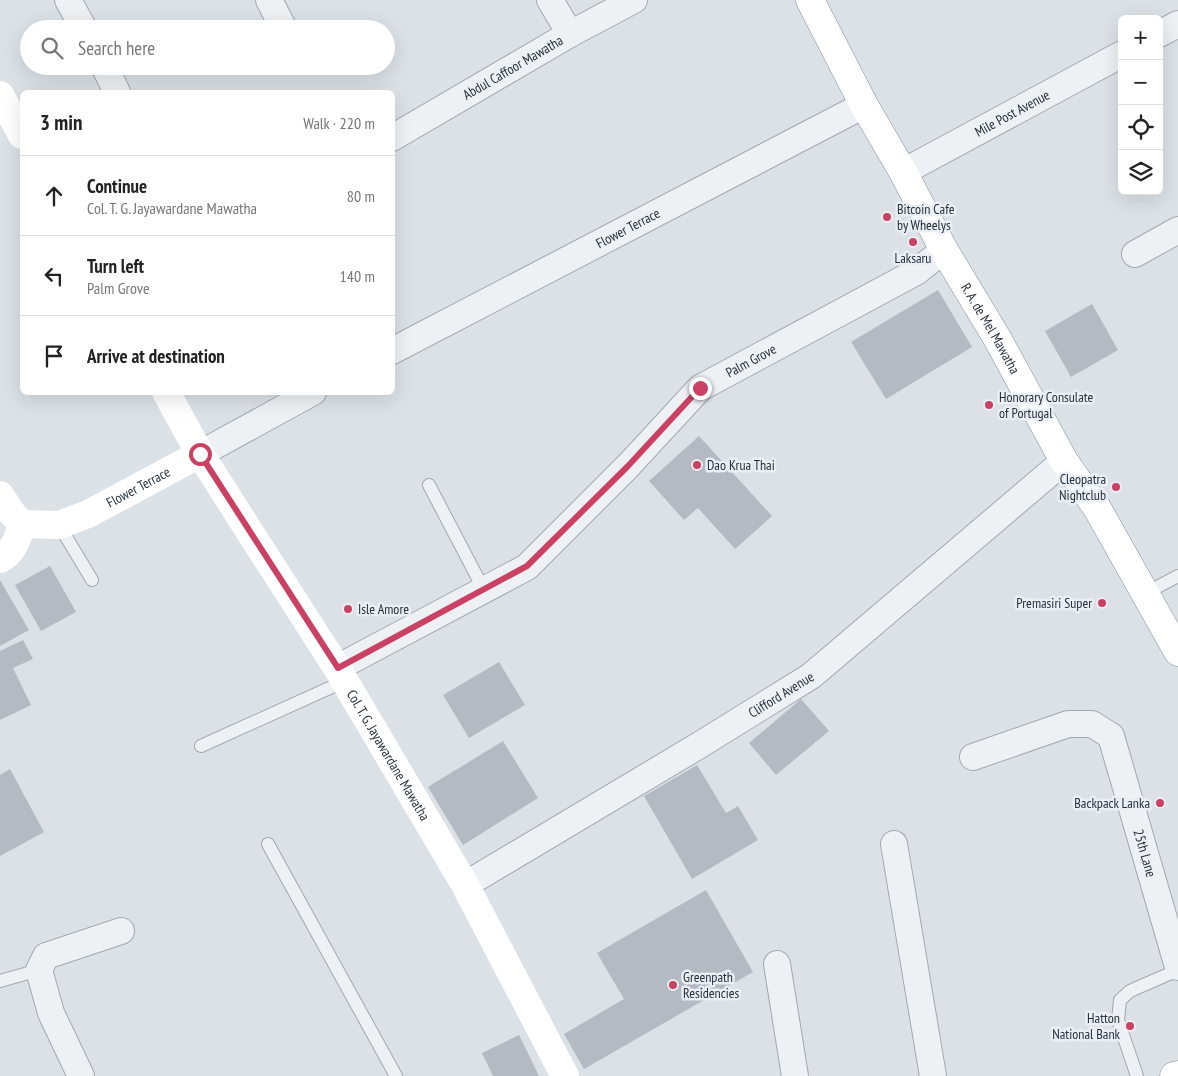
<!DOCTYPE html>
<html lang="en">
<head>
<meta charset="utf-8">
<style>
	:root { --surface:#fff; --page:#f6f6f6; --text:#222; --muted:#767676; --line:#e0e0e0 }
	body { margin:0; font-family:"PT Sans Narrow",sans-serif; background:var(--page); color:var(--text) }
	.controls { position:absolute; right:15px; top:15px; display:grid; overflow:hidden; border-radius:8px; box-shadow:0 5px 20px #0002 }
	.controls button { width:45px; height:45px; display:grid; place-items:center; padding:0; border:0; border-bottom:1px solid var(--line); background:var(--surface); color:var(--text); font:25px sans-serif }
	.stop { position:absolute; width:15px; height:15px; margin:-11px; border:4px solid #cb4164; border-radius:50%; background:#fff }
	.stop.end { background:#cb4164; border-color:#fff; box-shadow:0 1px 5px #0008 }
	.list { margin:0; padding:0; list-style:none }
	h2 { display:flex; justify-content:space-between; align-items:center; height:65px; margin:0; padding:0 20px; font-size:21px }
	h2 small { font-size:16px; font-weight:400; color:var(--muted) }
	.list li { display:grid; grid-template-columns:32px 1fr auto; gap:15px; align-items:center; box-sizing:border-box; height:80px; padding:0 20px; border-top:1px solid var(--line) }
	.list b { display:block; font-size:19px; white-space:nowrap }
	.list p { margin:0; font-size:16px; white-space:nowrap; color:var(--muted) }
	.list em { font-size:16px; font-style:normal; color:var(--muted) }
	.icon { flex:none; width:28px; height:28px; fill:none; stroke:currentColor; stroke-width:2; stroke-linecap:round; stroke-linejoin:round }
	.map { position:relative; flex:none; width:1178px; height:1076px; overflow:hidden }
	.search { position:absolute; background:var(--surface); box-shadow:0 5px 20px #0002; left:20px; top:20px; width:375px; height:55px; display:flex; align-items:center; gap:12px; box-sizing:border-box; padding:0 18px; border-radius:28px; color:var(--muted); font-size:19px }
	.panel { position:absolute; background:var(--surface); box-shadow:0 5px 20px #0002; left:20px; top:90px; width:375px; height:305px; border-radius:8px }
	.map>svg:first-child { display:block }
	.building { fill:#b3bac2 }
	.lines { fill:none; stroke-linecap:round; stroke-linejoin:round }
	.lane-casing { stroke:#a2a8af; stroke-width:14 }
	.street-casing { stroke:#a2a8af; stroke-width:28 }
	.highway-casing { stroke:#83909c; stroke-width:29 }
	.lane { stroke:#eef1f4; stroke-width:12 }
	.street { stroke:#eef1f4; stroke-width:26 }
	.secondary { stroke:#fff; stroke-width:28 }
	.highway { stroke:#fff; stroke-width:28 }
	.route { stroke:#cb4164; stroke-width:6 }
	.poi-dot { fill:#cb4164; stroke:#ebeff4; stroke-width:2 }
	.labels { text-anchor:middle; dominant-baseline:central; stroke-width:5; stroke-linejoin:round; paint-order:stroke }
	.street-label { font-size:14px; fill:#26303b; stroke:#ebeff4 }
	.poi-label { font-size:14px; fill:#26303b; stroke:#ebeff4; text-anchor:start }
</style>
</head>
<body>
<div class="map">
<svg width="1178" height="1076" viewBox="0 0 1178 1076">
	<rect width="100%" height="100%" fill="#dce1e6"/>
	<!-- building -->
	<path class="building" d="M938,290L972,347L886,399L851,342Z
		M1092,304L1118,350L1071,377L1045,331Z
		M699,436L772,516L735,549L698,508L684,520L649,481Z
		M50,566L76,612L41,631L15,585Z
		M0,580L29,630L0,646Z
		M23,640L33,659L13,668L31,705L0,720V651Z
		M499,662L525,705L469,738L443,695Z
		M801,699L829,731L776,775L749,743Z
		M503,741L538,798L463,845L428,787Z
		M697,765L726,813L738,806L758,840L692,879L644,796Z
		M10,769L44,832L0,856V775Z
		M706,890L753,972L584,1069L564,1034L624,999L597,953Z
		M519,1035L539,1076H493L482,1053Z"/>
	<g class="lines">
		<!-- lane casing -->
		<g class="lane-casing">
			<path id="lane" d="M429,485L484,590
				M59,525L92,580
				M1146,593L1178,576
				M201,746L345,681
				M268,844L396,1076
				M0,981L39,970
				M1137,1076L1118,1020L1120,1000L1130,991L1178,970"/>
		</g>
		<!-- street casing -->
		<g class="street-casing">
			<g id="street">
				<path d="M68,0L84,29"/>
				<path d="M269,0L284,29"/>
				<path d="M550,0L570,34"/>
				<path d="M1159,34L1178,24"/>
				<path d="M104,66L117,92"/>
				<path id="s1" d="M392,138L570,34L634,0"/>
				<path id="s2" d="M903,172L1122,54"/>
				<path d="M1135,254L1178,230"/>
				<path id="s3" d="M392,351L864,105"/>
				<path d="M200,454L313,392"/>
				<path id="s4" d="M337,668L527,567L628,466L700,388L916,272L944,250"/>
				<path id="s5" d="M973,757L1068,724H1092L1111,736L1178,967"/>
				<path d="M894,844L933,1076"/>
				<path id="s6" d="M465,885L698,746L811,676L1064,461"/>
				<path d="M777,964L795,1076"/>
				<path d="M81,1076L51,1013L39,970L46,956L121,931"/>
			</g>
		</g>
		<!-- highway casing -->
		<g class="highway-casing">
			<g id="highway">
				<path id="s9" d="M810,0L864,105L903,172L944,250L997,338L1064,461L1097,508L1178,652"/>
				<path d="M1174,1076L1178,1075"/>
			</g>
		</g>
		<!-- lane -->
		<use href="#lane" class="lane"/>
		<!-- street -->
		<use href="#street" class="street"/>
		<!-- secondary -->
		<g class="secondary">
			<path d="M0,95L22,135"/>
			<path id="s7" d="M166,392L200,454L337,668L465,885L565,1076"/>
			<path d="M0,495L11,512L22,524"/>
			<path id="s8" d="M22,524L59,525L88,514L200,454"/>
			<path d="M0,559C13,553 18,538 22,524"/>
		</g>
		<!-- highway -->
		<use href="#highway" class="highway"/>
	</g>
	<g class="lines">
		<!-- route -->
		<path class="route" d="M200,454L338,668L527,566L628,466L700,388"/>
	</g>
	<!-- markers -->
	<g class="poi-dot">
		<circle cx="887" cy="217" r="5"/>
		<circle cx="913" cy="242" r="5"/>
		<circle cx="989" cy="405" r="5"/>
		<circle cx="697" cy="465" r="5"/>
		<circle cx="1116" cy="487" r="5"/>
		<circle cx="1102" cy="603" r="5"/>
		<circle cx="348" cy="609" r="5"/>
		<circle cx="1160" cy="803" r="5"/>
		<circle cx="673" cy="985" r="5"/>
		<circle cx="1130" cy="1026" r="5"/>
	</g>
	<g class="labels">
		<!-- street labels -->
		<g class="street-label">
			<text stroke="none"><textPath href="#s1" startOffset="140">Abdul Caffoor Mawatha</textPath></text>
			<text stroke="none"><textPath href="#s2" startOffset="124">Mile Post Avenue</textPath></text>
			<text stroke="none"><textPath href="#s3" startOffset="266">Flower Terrace</textPath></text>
			<text stroke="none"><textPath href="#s9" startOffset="375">R. A. de Mel Mawatha</textPath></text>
			<text stroke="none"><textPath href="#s4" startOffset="522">Palm Grove</textPath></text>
			<text stroke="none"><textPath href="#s8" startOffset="125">Flower Terrace</textPath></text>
			<text stroke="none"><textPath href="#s6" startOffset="369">Clifford Avenue</textPath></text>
			<text stroke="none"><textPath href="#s7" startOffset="426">Col. T. G. Jayawardane Mawatha</textPath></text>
			<text stroke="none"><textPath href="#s5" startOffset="269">25th Lane</textPath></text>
		</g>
		<!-- poi labels -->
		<g class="poi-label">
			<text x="897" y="209">Bitcoin Cafe<tspan x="897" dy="16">by Wheelys</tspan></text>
			<text x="913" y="258" text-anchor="middle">Laksaru</text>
			<text x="999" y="397">Honorary Consulate<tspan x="999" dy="16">of Portugal</tspan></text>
			<text x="707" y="465">Dao Krua Thai</text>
			<text x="1106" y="479" text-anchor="end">Cleopatra<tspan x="1106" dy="16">Nightclub</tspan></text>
			<text x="1092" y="603" text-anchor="end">Premasiri Super</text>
			<text x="358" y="609">Isle Amore</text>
			<text x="1150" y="803" text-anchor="end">Backpack Lanka</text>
			<text x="683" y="977">Greenpath<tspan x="683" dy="16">Residencies</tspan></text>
			<text x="1120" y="1018" text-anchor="end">Hatton<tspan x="1120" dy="16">National Bank</tspan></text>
		</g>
	</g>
</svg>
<div class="controls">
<button>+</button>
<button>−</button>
<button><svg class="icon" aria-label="locate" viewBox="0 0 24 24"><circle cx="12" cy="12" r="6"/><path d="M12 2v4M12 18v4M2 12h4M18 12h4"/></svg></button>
<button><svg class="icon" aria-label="layers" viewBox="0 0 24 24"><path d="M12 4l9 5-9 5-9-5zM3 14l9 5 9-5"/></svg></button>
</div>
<div class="stop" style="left:200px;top:454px"></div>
<div class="stop end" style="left:700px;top:388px"></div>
<div class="search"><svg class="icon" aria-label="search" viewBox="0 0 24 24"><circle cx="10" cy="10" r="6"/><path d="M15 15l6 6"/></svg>Search here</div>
<section class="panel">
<h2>3 min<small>Walk · 220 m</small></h2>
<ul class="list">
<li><svg class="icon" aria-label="ahead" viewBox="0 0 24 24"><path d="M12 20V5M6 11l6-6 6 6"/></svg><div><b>Continue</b><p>Col. T. G. Jayawardane Mawatha</p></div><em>80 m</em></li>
<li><svg class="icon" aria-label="left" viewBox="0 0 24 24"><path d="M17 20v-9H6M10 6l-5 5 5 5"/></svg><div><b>Turn left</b><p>Palm Grove</p></div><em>140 m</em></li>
<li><svg class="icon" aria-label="arrive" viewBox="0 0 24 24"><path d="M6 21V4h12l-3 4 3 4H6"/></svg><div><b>Arrive at destination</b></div></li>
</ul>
</section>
</div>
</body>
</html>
